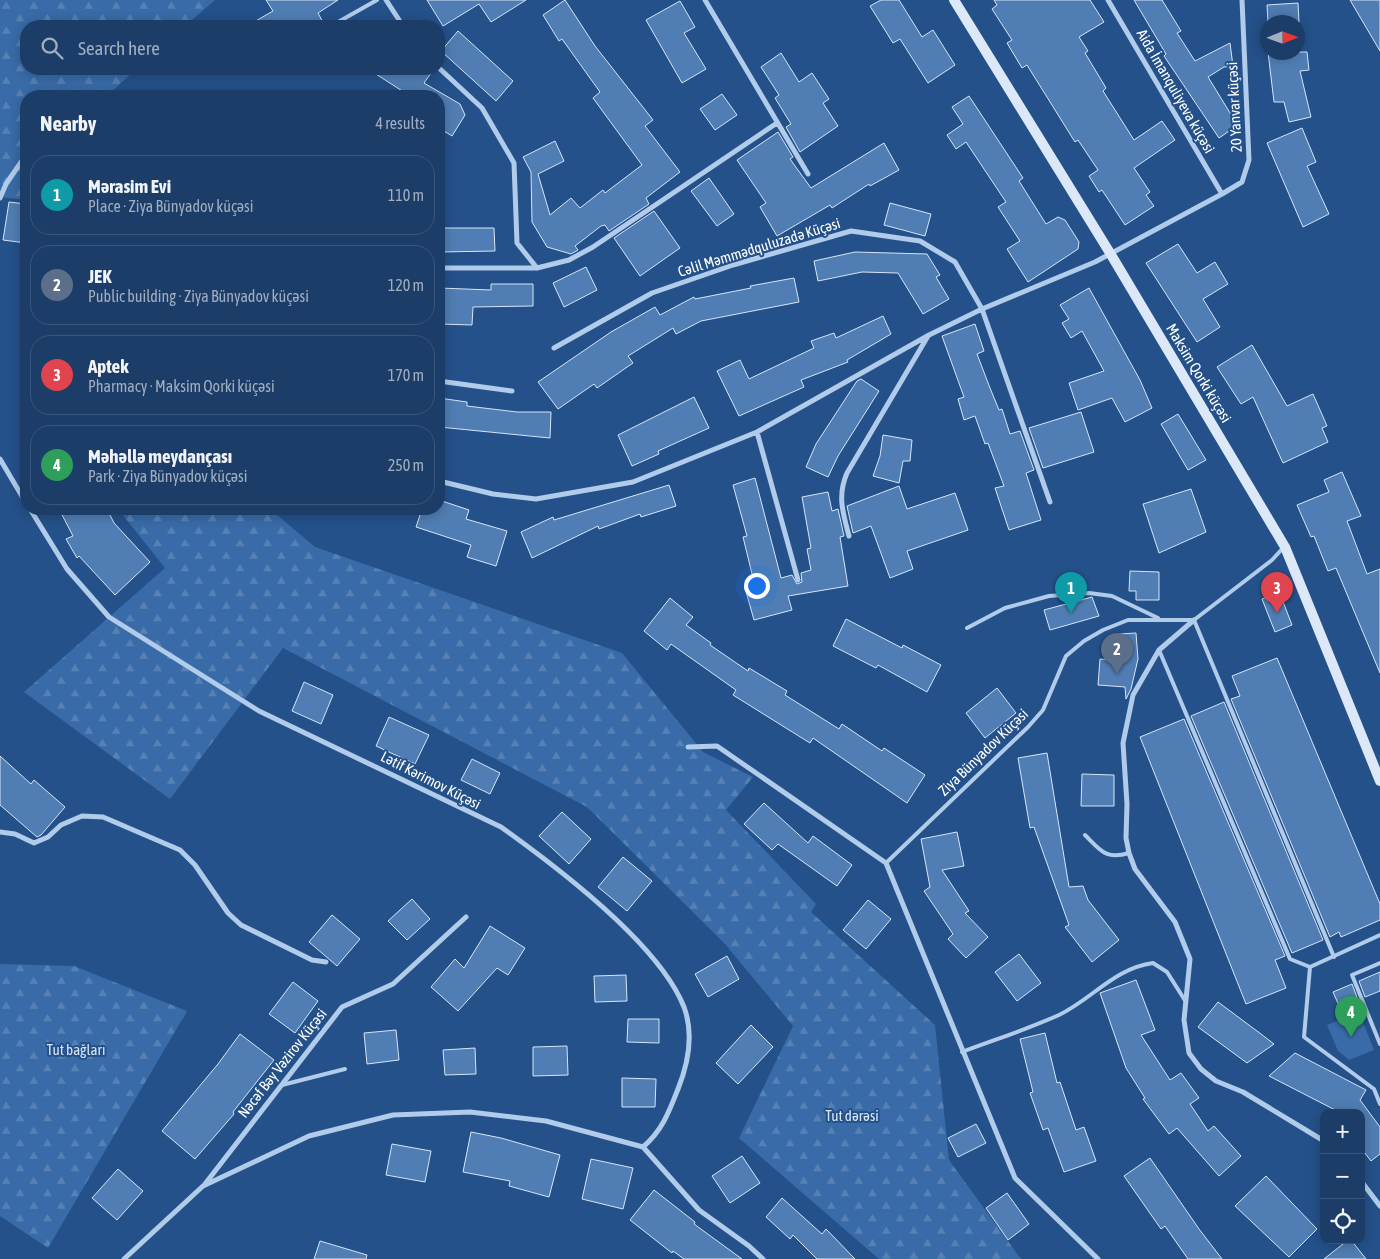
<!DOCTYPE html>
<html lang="en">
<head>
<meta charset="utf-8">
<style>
	:root { --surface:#1b3d68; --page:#284871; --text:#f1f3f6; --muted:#a0aec0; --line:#39567c; --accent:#f5cf75 }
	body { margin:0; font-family:"Asap Condensed",sans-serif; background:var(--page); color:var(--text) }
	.controls { position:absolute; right:15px; bottom:15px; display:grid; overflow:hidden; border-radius:10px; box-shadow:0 2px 12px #0003 }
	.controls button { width:45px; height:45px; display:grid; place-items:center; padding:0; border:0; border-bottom:1px solid var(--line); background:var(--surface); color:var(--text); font:25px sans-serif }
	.compass { position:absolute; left:1260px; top:15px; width:45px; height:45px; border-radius:50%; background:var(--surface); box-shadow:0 2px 12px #0003; rotate:89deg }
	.you { position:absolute; left:756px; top:585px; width:18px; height:18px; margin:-12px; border:4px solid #fff; border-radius:50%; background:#1a73e8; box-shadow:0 0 0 8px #1a73e833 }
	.badge { display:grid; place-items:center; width:32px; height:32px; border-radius:50%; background:var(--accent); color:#fff; font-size:16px; font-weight:700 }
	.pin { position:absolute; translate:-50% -41px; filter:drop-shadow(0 1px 2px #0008) }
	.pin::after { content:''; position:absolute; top:26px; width:18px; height:15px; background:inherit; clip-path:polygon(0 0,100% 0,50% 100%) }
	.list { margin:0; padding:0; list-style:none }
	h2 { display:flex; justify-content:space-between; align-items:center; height:65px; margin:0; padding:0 20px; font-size:21px }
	h2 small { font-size:16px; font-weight:400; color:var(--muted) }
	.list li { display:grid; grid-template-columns:32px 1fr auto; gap:15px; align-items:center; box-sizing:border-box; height:80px; margin:0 10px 10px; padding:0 10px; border:1px solid var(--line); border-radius:20px }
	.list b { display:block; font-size:19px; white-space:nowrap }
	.list p { margin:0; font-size:16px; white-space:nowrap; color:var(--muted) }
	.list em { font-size:16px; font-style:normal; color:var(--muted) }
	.icon { flex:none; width:28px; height:28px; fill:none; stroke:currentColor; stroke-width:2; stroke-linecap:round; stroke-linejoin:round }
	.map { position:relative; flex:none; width:1380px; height:1259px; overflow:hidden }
	.search { position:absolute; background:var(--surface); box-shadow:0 2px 12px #0003; left:20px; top:20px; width:425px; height:55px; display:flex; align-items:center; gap:12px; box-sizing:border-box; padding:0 18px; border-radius:20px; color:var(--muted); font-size:19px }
	.panel { position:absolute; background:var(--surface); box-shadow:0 2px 12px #0003; left:20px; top:90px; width:425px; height:425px; border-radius:20px }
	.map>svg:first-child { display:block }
	.green { fill:#386ba7 }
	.forest { fill:url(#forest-firs) }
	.building { fill:#507db3; stroke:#d6e5f8 }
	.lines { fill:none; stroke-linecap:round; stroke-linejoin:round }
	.lane { stroke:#b1cbea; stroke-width:4 }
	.street { stroke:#b1cbea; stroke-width:5 }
	.secondary { stroke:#dce8f8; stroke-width:10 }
	.labels { text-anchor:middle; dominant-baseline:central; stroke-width:4; stroke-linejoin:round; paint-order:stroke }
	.street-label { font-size:15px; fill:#fff; stroke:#24518a }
	.park-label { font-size:15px; fill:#d6e5f8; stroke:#24518a }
</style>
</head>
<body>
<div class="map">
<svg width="1380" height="1259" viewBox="0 0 1380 1259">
	<defs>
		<pattern id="forest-firs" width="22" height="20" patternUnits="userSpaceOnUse" patternTransform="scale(1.25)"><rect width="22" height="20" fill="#386ba7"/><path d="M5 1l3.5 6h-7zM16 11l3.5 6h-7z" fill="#5681b4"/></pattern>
	</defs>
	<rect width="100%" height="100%" fill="#24518a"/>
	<!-- green -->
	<path class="green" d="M1359,1012L1374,1050L1349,1060L1338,1051L1327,1025Z"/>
	<!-- forest -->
	<path class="forest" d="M0,0H215L185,26H26V69H136L107,96H26V200L0,197Z
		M118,509H270L315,547L622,653L703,752L753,777L726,810L816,904L811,912L935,1025L949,1160L1021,1259H879L739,1138L793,1026L725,944L587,807L283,648L170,799L24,692L165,568Z
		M0,964L74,966L187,1011L48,1248L0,1216Z"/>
	<!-- building -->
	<path class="building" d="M266,0H338L318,13L325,26H247L273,11Z
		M427,0H526L491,22L479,4L443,26Z
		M565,0L595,46L653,120L645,126L680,172L646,198L649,204L609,231L605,225L601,226L575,246L578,250L571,254L547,247L532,222L531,172L523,157L555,141L564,161L538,174L550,215L571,198L580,208L603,190L605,193L642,165L593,98L600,92L562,39L559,41L543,15Z
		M881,0H899L922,37L933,30L955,65L928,83L900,39L893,43L870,6Z
		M994,0H1090L1104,22L1079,37L1088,51L1085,53L1106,88L1103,91L1134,140L1162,121L1175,140L1134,168L1150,192L1146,195L1154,206L1125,225L1102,190L1099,192L1089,176L1098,170L1078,140L1075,142L1027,65L1022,68L1007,43L1012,40L992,9L997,5Z
		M1134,0H1162L1181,31L1177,33L1195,61L1230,43L1233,66L1224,67L1208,77L1235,121V127L1219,138L1164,56L1166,54Z
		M1350,0H1380V51Z
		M680,1L695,27L684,33L706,69L682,83L646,20Z
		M1298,3L1299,22H1268L1267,5Z
		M458,31L513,81L496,101L441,51Z
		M1268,52H1307L1309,70L1300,71L1311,117L1289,122L1284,102H1274Z
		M781,53L799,82L812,73L829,99L823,103L838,126L800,152L786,127L791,124L775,98L779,95L761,67Z
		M368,69H434L424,83L460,104L465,115L452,136L439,128V96H410Z
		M722,94L737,115L715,130L700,109Z
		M969,96L1023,178L1019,181L1046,224L1058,217L1065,220L1079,242L1078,249L1028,282L1007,249L1020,241L998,207L1006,202L966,142L956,149L947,135L963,124L952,107Z
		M1302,128L1316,162L1307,166L1329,214L1303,227L1267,143Z
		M778,132L793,157L790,159L811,188L884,143L899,170L870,186L869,184L832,208L830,205L777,236L760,207L766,203L737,160Z
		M709,178L734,214L717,226L691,191Z
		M9,202L26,204V243L3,240Z
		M890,203L931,214L925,236L884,225Z
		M654,211L680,248L640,276L614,238Z
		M439,228H494L495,251L439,252Z
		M1178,244L1197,273L1215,262L1228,284L1203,299L1220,327L1197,342L1146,263Z
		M855,252L927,254L940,275L936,277L949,299L923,314L898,273L862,272L818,281L814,261Z
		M586,267L597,290L564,307L553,283Z
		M794,278L799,302L701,321L676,334L673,328L628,356L633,363L597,388L594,384L558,409L538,382L611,332L655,307L660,315L694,297L695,299L751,288L750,286Z
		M491,284H533V306L473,307L472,325L439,324V288L491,290Z
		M1089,288L1140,380L1152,408L1125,422L1112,398L1078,410L1069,383L1104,371L1082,331L1071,338L1062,323L1069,319L1060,305Z
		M883,316L891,334L847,360L848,362L801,380L804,387L739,416L717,371L740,360L749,379L814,348L811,341L834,333L836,338Z
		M975,324L984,351L977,354L990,388L999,410L1002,409L1010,434L1020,431L1034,470L1026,473L1041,520L1009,530L995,488L1004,486L988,443L985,444L975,416L964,420L958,399L964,397L942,336Z
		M1252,345L1287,406L1313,394L1327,426L1322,428L1328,442L1283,463L1253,397L1241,404L1217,367Z
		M861,379L879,391L838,456L828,477L806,467L816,444L857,381Z
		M694,397L709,428L658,451L659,454L632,466L618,435Z
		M439,398L467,402V406L517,412H551L550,438L439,427Z
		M1081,412L1094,452L1043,468L1029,428Z
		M1178,414L1206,460L1188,470L1161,424Z
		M883,435L912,440L910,461H903L899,483L873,476L880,456Z
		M1342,472L1361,516L1347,521L1367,574L1380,569V673L1336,568L1328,571L1314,536L1311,537L1297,505L1329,492L1324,480Z
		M755,478L781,578L792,575L797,584L802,582L801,573L811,570L807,549L811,548L802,497L828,492L832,511L838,509L844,536L840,537L848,586L788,596L792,610L754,620L745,588L755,586L743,537L747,536L733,485Z
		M669,485L676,506L641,517L640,514L599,529L598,526L532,558L521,532L553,517L554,520Z
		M899,486L907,509L955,493L968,530L907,551L913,569L890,578L871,526L853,533L847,506Z
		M1191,489L1206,532L1159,553L1143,504Z
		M439,500L469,510L466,519L507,531L496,566L467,557L471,545L416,527L422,509H439Z
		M59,509H107L114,523L150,562L115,595L79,556L77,558L66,539L73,536Z
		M1130,571L1159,572V600H1136V591H1129Z
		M1272,595L1282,599L1292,625L1275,632L1262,599Z
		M1092,597L1099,616L1050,630L1044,610Z
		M670,598L693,617L686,625L711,643L710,645L748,671L749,668L787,691L785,695L839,729L842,724L882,751L884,748L925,775L907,803L813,738L810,743L733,695L736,690L671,644L667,650L644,631Z
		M846,619L902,648L903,645L941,665L927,692L878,665L876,668L833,646Z
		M1136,633L1138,659L1131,689L1126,699L1125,687L1098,685L1100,659L1122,661L1119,634Z
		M1277,658L1380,904V920L1341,937L1339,932L1330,937L1231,699L1240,696L1232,676Z
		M304,682L333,695L321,724L292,711Z
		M997,688L1016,713L985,738L966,713Z
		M1224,702L1323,940L1292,953L1191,716Z
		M389,717L429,735L415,764L376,746Z
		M1184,719L1285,956L1275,960L1286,988L1246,1004L1140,737Z
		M1047,753L1069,887L1083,886L1088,900L1119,940L1092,962L1065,927L1069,925L1034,827L1030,828L1018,758Z
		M0,756L31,784L34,780L65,807L41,835L37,837L0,805Z
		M472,759L500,773L490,794L461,780Z
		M1082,774L1114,775V806H1081Z
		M764,803L808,843L813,836L852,865L837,886L778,844L772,850L744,824Z
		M562,812L591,839L569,864L539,836Z
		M957,832L964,866L942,870L969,911L965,913L988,937L966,958L948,939L953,934L924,891L930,887L921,839Z
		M623,857L652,881L627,911L598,887Z
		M412,899L430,919L407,940L388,921Z
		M868,900L891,919L866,949L843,930Z
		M332,915L360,939L337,966L309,942Z
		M490,926L525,948L508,975L497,968L458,1011L431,987L455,959L464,968Z
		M1019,954L1041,983L1017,1001L995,972Z
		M727,956L739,979L708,997L695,974Z
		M1380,972V991L1365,997L1359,981Z
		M626,975L627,1001L595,1002L594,976Z
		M1136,980L1155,1030L1141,1035L1170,1080L1181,1073L1199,1098L1190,1104L1208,1131L1214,1126L1241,1156L1219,1176L1177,1128L1169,1134L1143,1099L1145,1098L1126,1068L1100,993Z
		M293,982L318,1001L295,1033L269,1014Z
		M1352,984L1358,1000L1340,1008L1333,992Z
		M1218,1002L1261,1034L1274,1044L1247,1063L1198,1027Z
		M628,1019H659V1043L627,1042Z
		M751,1025L773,1047L738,1084L716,1063Z
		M396,1030L399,1060L367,1064L364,1033Z
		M1045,1033L1057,1083L1060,1082L1076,1130L1084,1127L1096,1161L1064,1172L1048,1128L1043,1130L1030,1093L1033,1092L1020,1039Z
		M240,1034L274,1060L233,1112L234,1114L195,1159L162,1131L218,1064Z
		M567,1046L568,1075L533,1076V1047Z
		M475,1048L476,1074L445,1075L443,1050Z
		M1295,1053L1366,1090L1360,1100L1380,1127V1154L1371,1161L1361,1148V1113H1341L1269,1076Z
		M622,1078L656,1079L655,1107H622Z
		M976,1124L986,1143L958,1157L948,1138Z
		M471,1132L501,1138L560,1155L549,1197L509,1186L510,1181L463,1172Z
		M392,1144L431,1151L425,1182L386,1175Z
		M742,1156L760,1183L730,1203L712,1176Z
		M1150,1158L1199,1229L1222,1259H1188L1165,1226L1161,1229L1124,1176Z
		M591,1159L633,1168L623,1209L582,1199Z
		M118,1169L143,1191L117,1220L92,1198Z
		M1266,1176L1317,1229L1289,1257L1235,1206Z
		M654,1190L695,1222L694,1224L742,1259H684L673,1251L672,1253L630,1220Z
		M1007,1193L1029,1224L1008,1240L986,1208Z
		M782,1198L822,1234L826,1229L855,1259H817L793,1235L790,1239L766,1217Z
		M1348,1240H1351L1366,1259H1324Z
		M320,1241L367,1255L366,1259H314Z"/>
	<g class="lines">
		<!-- lane -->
		<path class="lane" d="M331,26L377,0
			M1194,620L1334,957
			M967,628L1005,608L1049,596L1089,593L1112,596L1158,618
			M1159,650L1290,959L1310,967
			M1085,835C1101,851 1106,860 1129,853
			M886,863L1028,727L1043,710L1066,656L1084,641L1103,630L1128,620H1194L1272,560L1283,548
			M1380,935L1310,967L1304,1037L1374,1089L1380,1104
			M1380,963L1352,975L1380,1044
			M962,1052C994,1040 1028,1029 1059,1015C1092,999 1115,968 1153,963L1167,972L1186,1002
			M282,1085L345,1069"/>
		<!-- street -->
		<path class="street" d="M386,0L403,26
			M705,0L808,174
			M1108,0L1222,194
			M439,68L482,108L514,163L517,243L537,268
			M0,198L6,184L26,155
			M439,268H537L569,260L593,247L777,123
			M554,348L652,293L733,265L851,231L920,241L955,262L982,309L1050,502
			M439,381L512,391
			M757,432L798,580
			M0,459L26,503
			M439,481L493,494L536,499L633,482L757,432L929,335L982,309L1095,262L1222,194L1242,182L1249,160L1242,0
			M30,509L67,569L109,617L259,711L501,827C557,867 659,944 684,1007C694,1034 688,1064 678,1089C669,1112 662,1131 643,1147
			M849,536C843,513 837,496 847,473L928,336
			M1194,620L1159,650L1133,695L1123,743L1127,804L1126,838L1129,853L1135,869L1175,922L1190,959L1184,1020L1189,1053L1201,1069L1216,1081L1243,1092L1324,1141
			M688,747L717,746L886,863L1015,1178L1098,1259
			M0,832L15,834L34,843L48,837L61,825L82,816L103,817L180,850L195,865L228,913L241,925L312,960L326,962
			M1361,1181L1380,1206
			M205,1184L342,1007L393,984L466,917
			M124,1259L203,1186L309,1136L393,1115L470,1112L546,1121L643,1147L699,1210L749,1246L763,1259"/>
		<!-- secondary -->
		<path class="secondary" d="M954,0L1110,253L1285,547L1380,781"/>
	</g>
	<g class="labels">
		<!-- street labels -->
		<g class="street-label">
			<text transform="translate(1176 91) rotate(60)">Aida İmanquliyeva küçəsi</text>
			<text transform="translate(1234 107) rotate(-93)">20 Yanvar küçəsi</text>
			<text transform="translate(759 247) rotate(-17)">Cəlil Məmmədquluzadə Küçəsi</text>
			<text transform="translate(1199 373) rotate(59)">Maksim Qorki küçəsi</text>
			<text transform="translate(983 752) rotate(-44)">Ziya Bünyadov Küçəsi</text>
			<text transform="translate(431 780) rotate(27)">Lətif Kərimov Küçəsi</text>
			<text transform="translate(282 1063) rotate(-52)">Nəcəf Bəy Vəzirov Küçəsi</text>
		</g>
		<!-- park labels -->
		<g class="park-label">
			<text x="76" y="1049">Tut bağları</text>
			<text x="852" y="1115">Tut dərəsi</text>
		</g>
	</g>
</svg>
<div class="controls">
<button>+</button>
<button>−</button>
<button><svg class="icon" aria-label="locate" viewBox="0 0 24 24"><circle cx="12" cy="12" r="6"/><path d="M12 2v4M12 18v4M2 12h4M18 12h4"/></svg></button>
</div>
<svg class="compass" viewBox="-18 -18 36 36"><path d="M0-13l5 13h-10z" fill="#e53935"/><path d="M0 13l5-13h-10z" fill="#a0aec0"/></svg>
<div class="you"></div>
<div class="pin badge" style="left:1071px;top:613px;background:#0f9aa8">1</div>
<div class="pin badge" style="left:1117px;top:674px;background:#5c6f8a">2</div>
<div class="pin badge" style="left:1277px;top:613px;background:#e0444e">3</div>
<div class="pin badge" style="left:1351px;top:1037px;background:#2e9e5b">4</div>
<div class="search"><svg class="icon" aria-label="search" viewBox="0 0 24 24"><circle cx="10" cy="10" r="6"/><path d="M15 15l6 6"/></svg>Search here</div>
<section class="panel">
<h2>Nearby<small>4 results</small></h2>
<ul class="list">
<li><span class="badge" style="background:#0f9aa8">1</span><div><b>Mərasim Evi</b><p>Place · Ziya Bünyadov küçəsi</p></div><em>110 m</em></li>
<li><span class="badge" style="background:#5c6f8a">2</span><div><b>JEK</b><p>Public building · Ziya Bünyadov küçəsi</p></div><em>120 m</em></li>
<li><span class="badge" style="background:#e0444e">3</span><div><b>Aptek</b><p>Pharmacy · Maksim Qorki küçəsi</p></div><em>170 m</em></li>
<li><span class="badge" style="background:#2e9e5b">4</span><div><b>Məhəllə meydançası</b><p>Park · Ziya Bünyadov küçəsi</p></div><em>250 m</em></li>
</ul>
</section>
</div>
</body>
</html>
